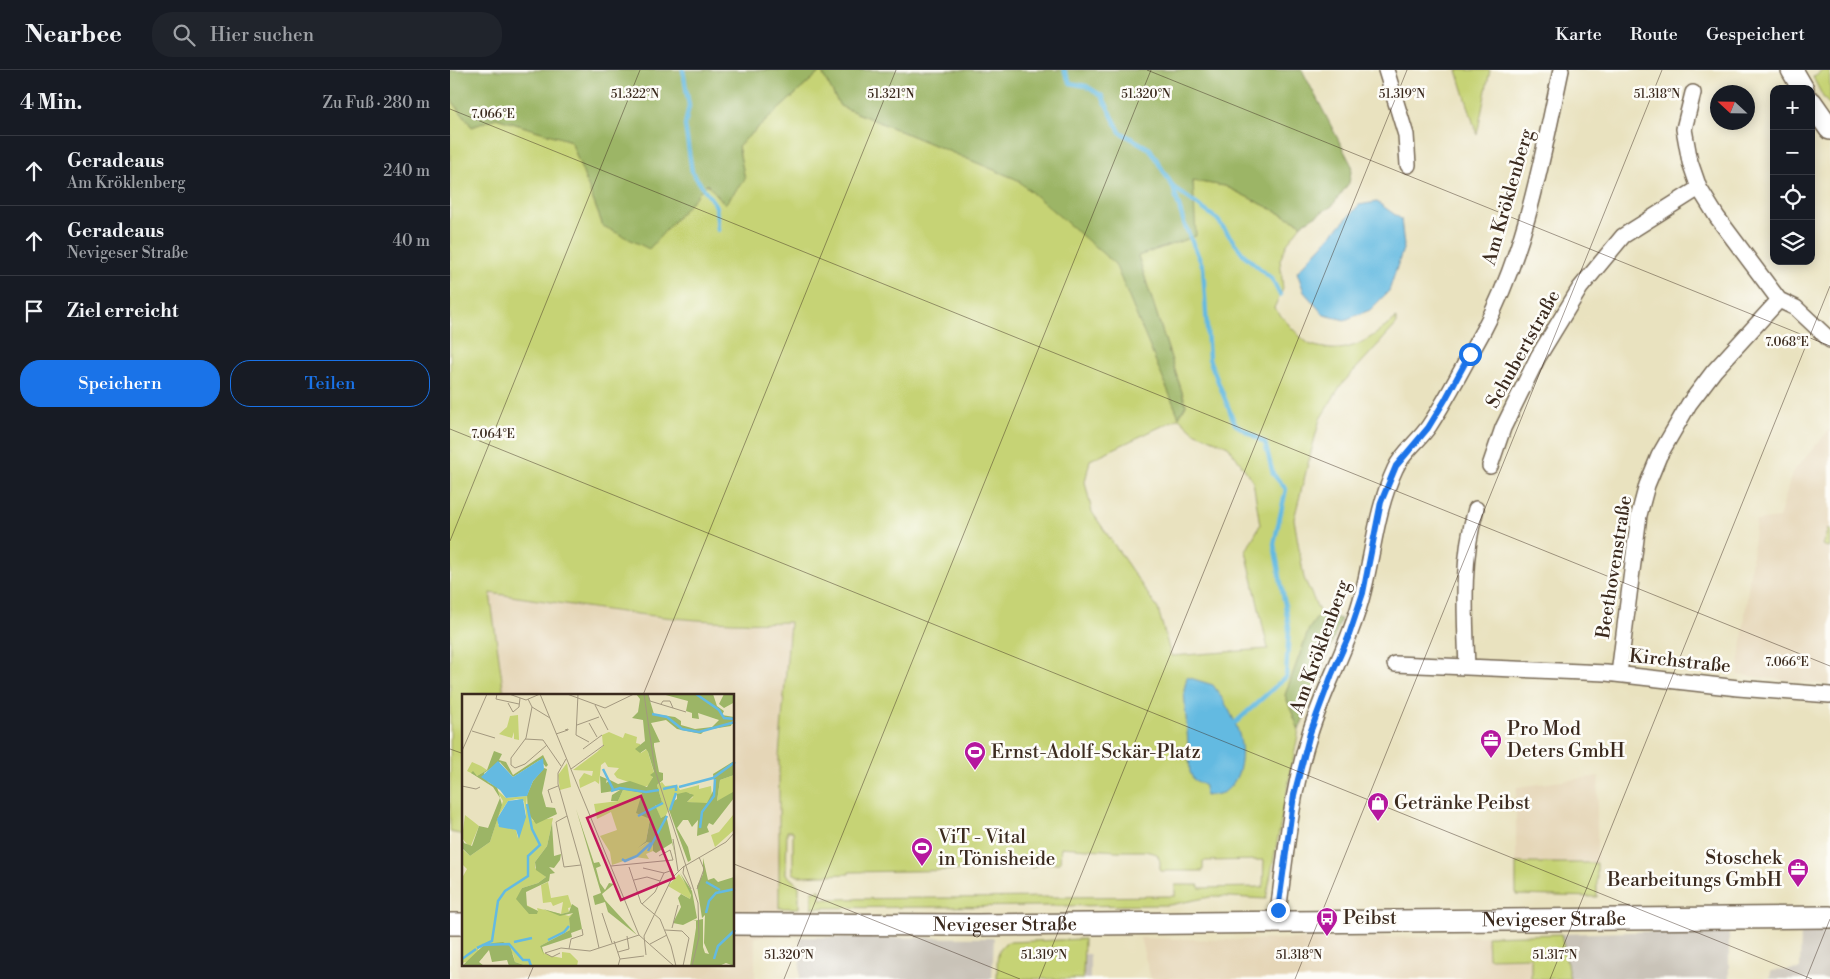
<!DOCTYPE html>
<html lang="de">
<head>
<meta charset="utf-8">
<style>
	:root { --surface:#171b24; --page:#20242c; --text:#f1f3f6; --muted:#9ea1a6; --line:#363941; --accent:#1a73e8 }
	body { margin:0; font-family:"Libre Bodoni",serif; background:var(--page); color:var(--text) }
	.controls { position:absolute; right:15px; top:15px; display:grid; overflow:hidden; border-radius:10px; box-shadow:0 2px 12px #0003 }
	.controls button { width:45px; height:45px; display:grid; place-items:center; padding:0; border:0; border-bottom:1px solid var(--line); background:var(--surface); color:var(--text); font:25px sans-serif }
	.compass { position:absolute; left:1260px; top:15px; width:45px; height:45px; border-radius:50%; background:var(--surface); box-shadow:0 2px 12px #0003; rotate:292deg }
	.stop { position:absolute; width:15px; height:15px; margin:-11px; border:4px solid #1a73e8; border-radius:50%; background:#fff }
	.stop.end { background:#1a73e8; border-color:#fff; box-shadow:0 1px 5px #0008 }
	.list { margin:0; padding:0; list-style:none }
	h2 { display:flex; justify-content:space-between; align-items:center; height:65px; margin:0; padding:0 20px; font-size:21px }
	h2 small { font-size:16px; font-weight:400; color:var(--muted) }
	.list li { display:grid; grid-template-columns:32px 1fr auto; gap:15px; align-items:center; box-sizing:border-box; height:70px; padding:0 20px; border-top:1px solid var(--line) }
	.list b { display:block; font-size:19px; white-space:nowrap }
	.list p { margin:0; font-size:16px; white-space:nowrap; color:var(--muted) }
	.list em { font-size:16px; font-style:normal; color:var(--muted) }
	.actions { display:flex; gap:10px; padding:15px 20px }
	.actions a { flex:1; padding:11px 0; border:1px solid var(--accent); border-radius:20px; text-align:center; font-size:18px; color:var(--accent) }
	.actions .main { background:var(--accent); color:#fff }
	.icon { flex:none; width:28px; height:28px; fill:none; stroke:currentColor; stroke-width:2; stroke-linecap:round; stroke-linejoin:round }
	.map { position:relative; flex:none; width:1380px; height:909px; overflow:hidden }
	header { display:flex; align-items:center; gap:30px; box-sizing:border-box; height:70px; padding:0 25px; background:var(--surface); border-bottom:1px solid var(--line) }
	header strong { font-size:24px }
	nav { display:flex; gap:28px; margin-inline-start:auto; font-size:18px }
	.search { width:350px; height:45px; background:var(--page); display:flex; align-items:center; gap:12px; box-sizing:border-box; padding:0 18px; border-radius:20px; color:var(--muted); font-size:19px }
	main { display:flex }
	aside { flex:1; background:var(--surface) }
	.map>svg:first-child { display:block }
	.built { fill:#e5d6b7 }
	.industrial { fill:#c9c3b8 }
	.green { fill:#c6d375; stroke:#807e4a; fill-rule:evenodd }
	.forest { fill:#9cb566; stroke:#6c7042 }
	.water { fill:#64bae1; stroke:#507280 }
	.lines { fill:none; stroke-linecap:round; stroke-linejoin:round }
	.stream { stroke:#64bae1; stroke-width:4.5 }
	.minor-casing { stroke:#786a56; stroke-width:18 }
	.secondary-casing { stroke:#786a56; stroke-width:24 }
	.minor { stroke:#fff; stroke-width:15 }
	.secondary { stroke:#fff; stroke-width:21 }
	.route { stroke:#1a73e8; stroke-width:6 }
	.ticks { fill:none; stroke:#3b2a1e; stroke-width:1; stroke-opacity:0.45 }
	.labels { text-anchor:middle; dominant-baseline:central; stroke-width:5; stroke-linejoin:round; paint-order:stroke }
	.street-label { font-size:19px; fill:#3b2a1e; stroke:#fdfcf7 }
	.poi-label { font-size:19px; fill:#3b2a1e; stroke:#fdfcf7; text-anchor:start }
	.inset-river { fill:none; stroke:#64bae1; stroke-width:2.5 }
	.inset-road { fill:none; stroke:#a3987f; stroke-width:1 }
	.view { fill:#c2185b; fill-opacity:0.15; stroke:#c2185b; stroke-width:2.5 }
	.inset-edge { fill:none; stroke:#3b2a1e; stroke-width:2.5 }
	.ticks-label { font-size:12px; text-anchor:middle; fill:#3b2a1e; stroke:#fdfcf7; stroke-width:5; stroke-linejoin:round; paint-order:stroke }
</style>
</head>
<body>
<header>
<strong>Nearbee</strong>
<div class="search"><svg class="icon" aria-label="search" viewBox="0 0 24 24"><circle cx="10" cy="10" r="6"/><path d="M15 15l6 6"/></svg>Hier suchen</div>
<nav><a>Karte</a><a>Route</a><a>Gespeichert</a></nav>
</header>
<main>
<aside>
<h2>4 Min.<small>Zu Fuß · 280 m</small></h2>
<ul class="list">
<li><svg class="icon" aria-label="ahead" viewBox="0 0 24 24"><path d="M12 20V5M6 11l6-6 6 6"/></svg><div><b>Geradeaus</b><p>Am Kröklenberg</p></div><em>240 m</em></li>
<li><svg class="icon" aria-label="ahead" viewBox="0 0 24 24"><path d="M12 20V5M6 11l6-6 6 6"/></svg><div><b>Geradeaus</b><p>Nevigeser Straße</p></div><em>40 m</em></li>
<li><svg class="icon" aria-label="arrive" viewBox="0 0 24 24"><path d="M6 21V4h12l-3 4 3 4H6"/></svg><div><b>Ziel erreicht</b></div></li>
</ul>
<div class="actions"><a class="main">Speichern</a><a>Teilen</a></div>
</aside>
<div class="map">
<svg width="1380" height="909" viewBox="0 0 1380 909">
	<rect width="100%" height="100%" fill="#fdfcf7"/>
	<filter id="ink" filterUnits="userSpaceOnUse"><feTurbulence type="fractalNoise" baseFrequency=".02" numOctaves="2"/><feDisplacementMap in="SourceGraphic" scale="10" xChannelSelector="R" yChannelSelector="G"/><feConvolveMatrix kernelMatrix="1 2 1 2 8 2 1 2 1" color-interpolation-filters="sRGB"/></filter>
	<filter id="wash" filterUnits="userSpaceOnUse"><feTurbulence type="fractalNoise" baseFrequency=".0096" numOctaves="4" result="noise"/><feDisplacementMap in="SourceGraphic" scale="20" xChannelSelector="R" yChannelSelector="G"/><feGaussianBlur stdDeviation="1.12" result="paint"/><feColorMatrix in="noise" values="0 0 0 0 0 0 0 0 0 0 0 0 0 0 0 0 0 1.4 0 .05"/><feComposite in="paint" operator="in"/></filter>
	<g filter="url(#wash)">
		<rect width="100%" height="100%" fill="#e9e2bf"/>
		<!-- built -->
		<path class="built" d="M1380,359V615L1288,605L1306,451L1329,448L1342,403Z
			M0,513L40,523L214,548L295,554L340,552L329,686L330,867H305V909H8V870H14V895H284V625H14V765L0,762Z
			M1149,706L1147,739V827L1066,825V727L1067,717Z
			M1037,866L1038,888L1082,887L1081,909H701L690,868L779,870Z"/>
		<!-- industrial -->
		<path class="industrial" d="M1279,859V909H1120L1111,864Z
			M1351,860H1380V909H1320L1321,901L1350,899Z
			M350,867L544,868L542,909H350Z
			M634,884H640V909H633Z"/>
		<!-- green -->
		<path class="green" d="M1007,0H1040L1027,65Z
			M1372,0H1380V36L1373,27L1363,7Z
			M371,1L390,36L566,109L666,194L729,347L736,334L688,186L745,166L743,111L775,116L852,154L838,172L830,190L833,219L824,238C835,250 846,264 859,274C863,276 869,277 874,278C902,284 926,265 946,248V255L891,315L870,349L860,386L844,449L854,508L870,543L859,559L835,625L849,660L816,829L765,826L719,835L362,838V821L370,820L371,829L725,826V815H749V818L813,817L814,790L753,791V801H710V791L707,784L695,781H667L611,777L610,793L586,794V797L581,798L580,794L524,795H521V800L399,802V804L348,806L343,803V761H337L336,804L349,816V838H329V686L340,552C239,556 140,537 40,523L54,625H14V765L0,762V28L22,57L46,48L121,71L153,156L257,113L275,133L295,109L288,76ZM729,348L744,362L778,376L803,411L810,455L796,481L818,579L721,586L708,539L642,442L635,412L640,390Z
			M1378,459H1380V478L1372,475Z
			M1066,793H1147V827L1066,825Z
			M1111,864L1120,909H1081V887L1038,888L1037,866Z
			M634,869L633,909H547C548,895 544,878 558,872Z"/>
		<!-- forest -->
		<path class="forest" d="M0,0H852L902,96L899,113L882,136L852,154L775,116L743,111L746,166L688,186L736,335L729,347L665,194L566,109L390,36L371,1L288,76L295,109L275,134L257,114L199,179L153,156L121,71L46,48L22,57L0,28Z
			M870,543L891,549L849,660L835,625L859,559Z"/>
		<!-- water -->
		<path class="water" d="M927,132L951,149L954,176L939,221L920,240L895,250L874,245L854,222L847,202L909,135Z
			M737,607L763,615C781,641 798,668 789,701C786,709 782,717 774,722C769,725 761,725 755,726V716L743,709L740,702L734,620Z"/>
		<g class="lines">
			<!-- stream -->
			<path class="stream" d="M233,0L239,36L235,55L242,102L266,136L268,160
				M614,0L620,13L636,16L652,26L670,62L700,79L723,117L767,149L793,184L822,209L830,225
				M723,117L734,153L753,197L759,289L785,354L815,373L823,404L836,419L824,474L839,557L836,607L786,652"/>
		</g>
	</g>
	<g filter="url(#ink)">
		<g class="lines">
			<!-- minor casing -->
			<g class="minor-casing">
				<path id="minor" d="M936,0L956,65L958,95
					M1243,23L1234,59L1240,92L1249,118L1267,147L1329,230L1346,238L1380,270
					M1040,396L1053,358L1088,287L1130,218L1173,166L1249,118
					M945,594L1156,603L1288,618L1380,625
					M1017,597C1015,545 1011,489 1026,439
					M1169,604L1189,445L1197,415L1209,386L1239,334L1264,301L1329,230
					M827,851C835,788 841,723 860,663C875,615 901,571 913,522C924,479 926,440 945,399C952,383 969,371 979,356C999,326 1015,293 1033,261C1076,181 1092,89 1111,0"/>
			</g>
			<!-- secondary casing -->
			<g class="secondary-casing">
				<g id="secondary">
					<path d="M1342,0L1353,19"/>
					<path d="M1361,32L1380,59"/>
					<path d="M0,854H14"/>
					<path id="s1" d="M284,854L527,855L1380,847"/>
				</g>
			</g>
			<!-- minor -->
			<use href="#minor" class="minor"/>
			<!-- secondary -->
			<use href="#secondary" class="secondary"/>
		</g>
	</g>
	<g class="lines" filter="url(#ink)">
		<!-- route -->
		<path class="route" d="M828,840L844,725L860,663L882,604L898,568L913,523L931,432L946,396L978,358L995,330L1020,284"/>
	</g>
	<!-- ticks -->
	<path class="ticks" d="M697,0L1380,276M0,39L1380,596M0,359L1362,909M0,471L190,0M193,625L446,0M0,679L14,684M284,794L570,909M78,909L84,895M334,909L701,0M589,909L957,0M845,909L1212,0M1100,909L1380,216M1356,909L1380,849"/>
	<!-- icons -->
	<defs>
		<g id="office-pin" transform="scale(1.125)"><path d="M0 17L-7.5 6A9.5 9.5 0 1 1 7.5 6Z" fill="#b5179e" stroke="#fdfcf7"/><path d="M-6-3h4V-5.5h4V-3h4V5H-6ZM-1-4.5V-3h2v-1.5ZM-6 0V1H6V0Z" fill="#fff"/></g>
		<g id="stadium-pin" transform="scale(1.125)"><path d="M0 17L-7.5 6A9.5 9.5 0 1 1 7.5 6Z" fill="#b5179e" stroke="#fdfcf7"/><path d="M0-5a6.5 5 0 1 0 0 10a6.5 5 0 1 0 0-10ZM-3.5-1.8h7v3.6h-7Z" fill="#fff"/></g>
		<g id="shop-pin" transform="scale(1.125)"><path d="M0 17L-7.5 6A9.5 9.5 0 1 1 7.5 6Z" fill="#b5179e" stroke="#fdfcf7"/><path d="M-5-2.5h2.3a2.7 3.5 0 0 1 5.4 0H5L5.5 6h-11ZM-1.5-2.5h3a1.5 2.3 0 0 0-3 0Z" fill="#fff"/></g>
		<g id="bus-pin" transform="scale(1.125)"><path d="M0 17L-7.5 6A9.5 9.5 0 1 1 7.5 6Z" fill="#b5179e" stroke="#fdfcf7"/><path d="M-5-6H5V4H4V6H2V4H-2V6H-4V4H-5ZM-3.5-4V0h7V-4ZM-3.5 1.2v1.5H-2V1.2ZM2 1.2v1.5H3.5V1.2Z" fill="#fff"/></g>
	</defs>
	<g fill-rule="evenodd">
		<use href="#office-pin" x="1041" y="670"/>
		<use href="#stadium-pin" x="525" y="682"/>
		<use href="#shop-pin" x="928" y="733"/>
		<use href="#stadium-pin" x="472" y="778"/>
		<use href="#office-pin" x="1348" y="799"/>
		<use href="#bus-pin" x="877" y="848"/>
	</g>
	<g class="labels">
		<!-- street labels -->
		<g class="street-label">
			<text transform="translate(1058 127) rotate(-74)">Am Kröklenberg</text>
			<text transform="translate(1073 279) rotate(-61)">Schubertstraße</text>
			<text transform="translate(1164 497) rotate(-81)">Beethovenstraße</text>
			<text transform="translate(870 577) rotate(-70)">Am Kröklenberg</text>
			<text transform="translate(1230 591) rotate(6)">Kirchstraße</text>
			<text stroke="none"><textPath href="#s1" startOffset="820">Nevigeser Straße</textPath></text>
			<text stroke="none"><textPath href="#s1" startOffset="271">Nevigeser Straße</textPath></text>
		</g>
		<!-- poi labels -->
		<g class="poi-label">
			<text x="1057" y="659">Pro Mod<tspan x="1057" dy="22">Deters GmbH</tspan></text>
			<text x="541" y="682">Ernst-Adolf-Sckär-Platz</text>
			<text x="944" y="733">Getränke Peibst</text>
			<text x="488" y="767">ViT - Vital<tspan x="488" dy="22">in Tönisheide</tspan></text>
			<text x="1332" y="788" text-anchor="end">Stoschek<tspan x="1332" dy="22">Bearbeitungs GmbH</tspan></text>
			<text x="893" y="848">Peibst</text>
		</g>
	</g>
	<!-- overview -->
	<g transform="translate(12 624)">
		<rect width="272" height="272" fill="#e9e2bf"/>
		<path d="M56,21L57,46L52,45V38L50,44L37,40L45,33L48,22ZM147,38L161,44L163,39L175,43L174,49L178,50L179,59L185,55L192,79L188,91L181,93L155,84L152,80L157,74L146,73L143,68L139,71L137,90L133,87L118,94L117,86L122,79L130,82L131,77L111,76L135,58L141,52L140,41ZM10,68L19,72L25,76L15,82L5,77ZM105,69L109,93L98,96L96,81ZM272,81V99L255,107L258,86ZM200,88L203,92L215,91L218,96L237,91V95L249,92L250,103L245,110L225,108L231,103L228,99L215,100L204,121L199,124L192,110L200,108L195,91ZM34,95L44,104L65,102L64,111L71,127L91,124L85,152L73,168V174L84,183L76,189L60,194L55,206L76,217L75,214L107,222L111,219L107,224L108,236L78,252L82,259L89,262L100,264V258L108,259L116,267L115,272H65L53,268L51,260L26,248L16,255L21,264L0,269V184L5,175L0,170V155L8,162L28,148L41,107ZM55,105L62,107L64,120L56,144L54,136L36,131L37,121L46,107ZM161,96L180,99L178,111L182,121L188,125L184,147L177,154L185,148L191,149V157L184,160L187,165L173,163L150,171L148,158L138,142L155,136L149,118L135,125L132,110L156,107ZM3,121L17,132L8,154L0,144ZM271,121L272,136L253,153L249,141L257,138ZM217,180L229,198L228,205L206,192ZM86,188L89,204L106,201L110,213L106,214L107,218L99,220L101,208L91,212L89,208L81,209L79,191Z" fill="#c6d375" fill-rule="evenodd"/>
		<path d="M174,0H186L192,20L213,23L219,27V31L233,35L250,33L257,26L236,19L237,25L230,24V19L224,17L226,7L200,0H251L255,12L262,17L260,21L272,23L269,32L243,36L239,40L215,35L204,26L189,29L198,48L192,49V52L197,78L201,79V86L195,91L200,108L197,112L193,111L199,124L204,121L215,168L210,149L194,159L191,157V150L185,148L176,154L184,147L188,125L174,119L180,99L161,96L156,107H149L150,101L158,96L139,99L138,82L145,85L144,89L148,86L156,90L168,87L185,93L191,83L188,81L192,78L186,58L184,55L178,59L173,55L183,47L181,26L170,24L176,18L178,5ZM262,0H272L273,8L262,14L257,10ZM32,57L40,60L37,66L44,68L51,81L81,61L86,71L84,73L78,66L51,83L38,68L22,79L26,88L35,93L40,111L28,148L8,162L0,154V144L2,149L10,152L17,132L26,134L38,104L31,93L9,79L11,77L15,82L25,76ZM272,67V81L258,86L255,107L271,98L272,104L251,131L247,129L245,133L247,138L235,142L236,126L230,133L226,126H221L215,134L226,153L229,166L226,168L207,116L210,108L215,105V100L224,98L232,101L225,108L245,109L253,93L251,80ZM82,74L85,75L80,99L84,113L93,114L95,120L74,130L66,119L65,101L71,87ZM114,115L132,169L137,168L139,172L134,174L138,189L143,196L147,189L152,190L140,200L143,206L175,241L146,218L143,208L133,211L131,202L139,199ZM90,129L92,162L99,160L98,166L92,174L87,173L93,179L88,180L87,187L64,198L65,212L76,217L75,220H67L54,205L60,194L76,189L84,183L74,176L73,168L85,152ZM241,164L246,186L252,184L256,188L272,183V272L264,269L257,272H228L234,234V227H231L241,225V253L243,259L247,260L242,249L243,221L240,224L235,192L241,180ZM218,179L230,197L235,224L221,231L211,229L219,213L216,204L219,200L228,205L229,201ZM110,210L116,214L120,235L109,239L110,243L80,253L82,261L78,252L108,236L107,224L111,219L98,222L81,215L99,220L107,218ZM41,248L48,252L53,268L65,272H47L45,266L30,268L27,256L17,268L22,272H0L23,250Z" fill="#9cb566"/>
		<path d="M81,64L82,75L71,87L65,102L44,104L38,96L19,83L36,67L51,83ZM61,105L64,123L57,145L54,136L37,133L35,125L46,107Z" fill="#64bae1"/>
		<path class="inset-river" d="M234,0L257,16L262,24L273,25M190,20L205,23L220,35L237,38L273,28M141,75L151,95M217,93L251,84L273,68M201,95L214,92V97M149,97L158,94L184,98L197,96M208,116L214,99M176,122L201,109M238,134L240,118L252,102L253,85M186,157L205,122M160,165L163,167L175,162L189,149M244,188L258,196M244,219L247,207L254,199L273,195M86,246L102,238L107,232M52,248L70,244M20,251L47,250L61,266H67L69,272M15,254L30,247L36,207L43,197L66,182V162L78,151L70,135L65,110M0,265L14,255M252,265L256,252L273,236"/>
		<path class="inset-road" d="M35,0L34,5L57,10M47,0L64,6L78,0M78,0L177,241L212,272M105,0L143,14L172,0M116,0L114,41L127,48M182,0L193,76L236,209L237,243L230,272M186,0L188,7L224,18M66,5L70,13L64,44L49,64V71L53,74L63,70L85,51M46,9L51,18L57,13L58,4M199,10L201,7H208L211,14M133,11L146,36M70,13L88,24M127,29L135,43M115,31L137,23M10,37L33,44M94,40L106,36V35L103,36M63,45L81,46L99,72M121,55L140,41M0,57L25,0M104,65L96,79V90L119,171L137,254M109,75L142,51M0,92L14,95L18,93M90,109L86,96L96,92M105,122L94,128L102,173L119,171M211,145L216,177M149,172L211,166L208,156L197,162M222,172L221,179L229,195M167,173L179,209L198,225L209,252L214,272M181,174L202,179M172,186L185,183L198,187M235,195L242,175L237,163M180,210L193,198L202,179L208,177M140,219L150,249M210,234L216,211M203,236L220,237L227,244L221,272M152,247L158,265L156,272M188,250L205,241M107,255L109,245L121,241L120,235M156,258L167,255L165,242M83,259L99,254L128,257L177,241M83,259L90,263L98,259M184,261L182,242L210,184L221,173L264,148L273,138M158,265L182,262"/>
		<path class="view" d="M179,102L212,184L159,206L125,124Z"/>
		<rect width="272" height="272" class="inset-edge"/>
	</g>
	<g class="ticks-label">
		<text x="185" y="28">51.322°N</text>
		<text x="441" y="28">51.321°N</text>
		<text x="696" y="28">51.320°N</text>
		<text x="952" y="28">51.319°N</text>
		<text x="1207" y="28">51.318°N</text>
		<text x="43" y="48">7.066°E</text>
		<text x="1337" y="276">7.068°E</text>
		<text x="43" y="368">7.064°E</text>
		<text x="1337" y="596">7.066°E</text>
		<text x="339" y="889">51.320°N</text>
		<text x="594" y="889">51.319°N</text>
		<text x="849" y="889">51.318°N</text>
		<text x="1105" y="889">51.317°N</text>
	</g>
</svg>
<div class="controls">
<button>+</button>
<button>−</button>
<button><svg class="icon" aria-label="locate" viewBox="0 0 24 24"><circle cx="12" cy="12" r="6"/><path d="M12 2v4M12 18v4M2 12h4M18 12h4"/></svg></button>
<button><svg class="icon" aria-label="layers" viewBox="0 0 24 24"><path d="M12 4l9 5-9 5-9-5zM3 14l9 5 9-5"/></svg></button>
</div>
<svg class="compass" viewBox="-18 -18 36 36"><path d="M0-13l5 13h-10z" fill="#e53935"/><path d="M0 13l5-13h-10z" fill="#9ea1a6"/></svg>
<div class="stop" style="left:1020px;top:284px"></div>
<div class="stop end" style="left:828px;top:840px"></div>
</div>
</main>
</body>
</html>
